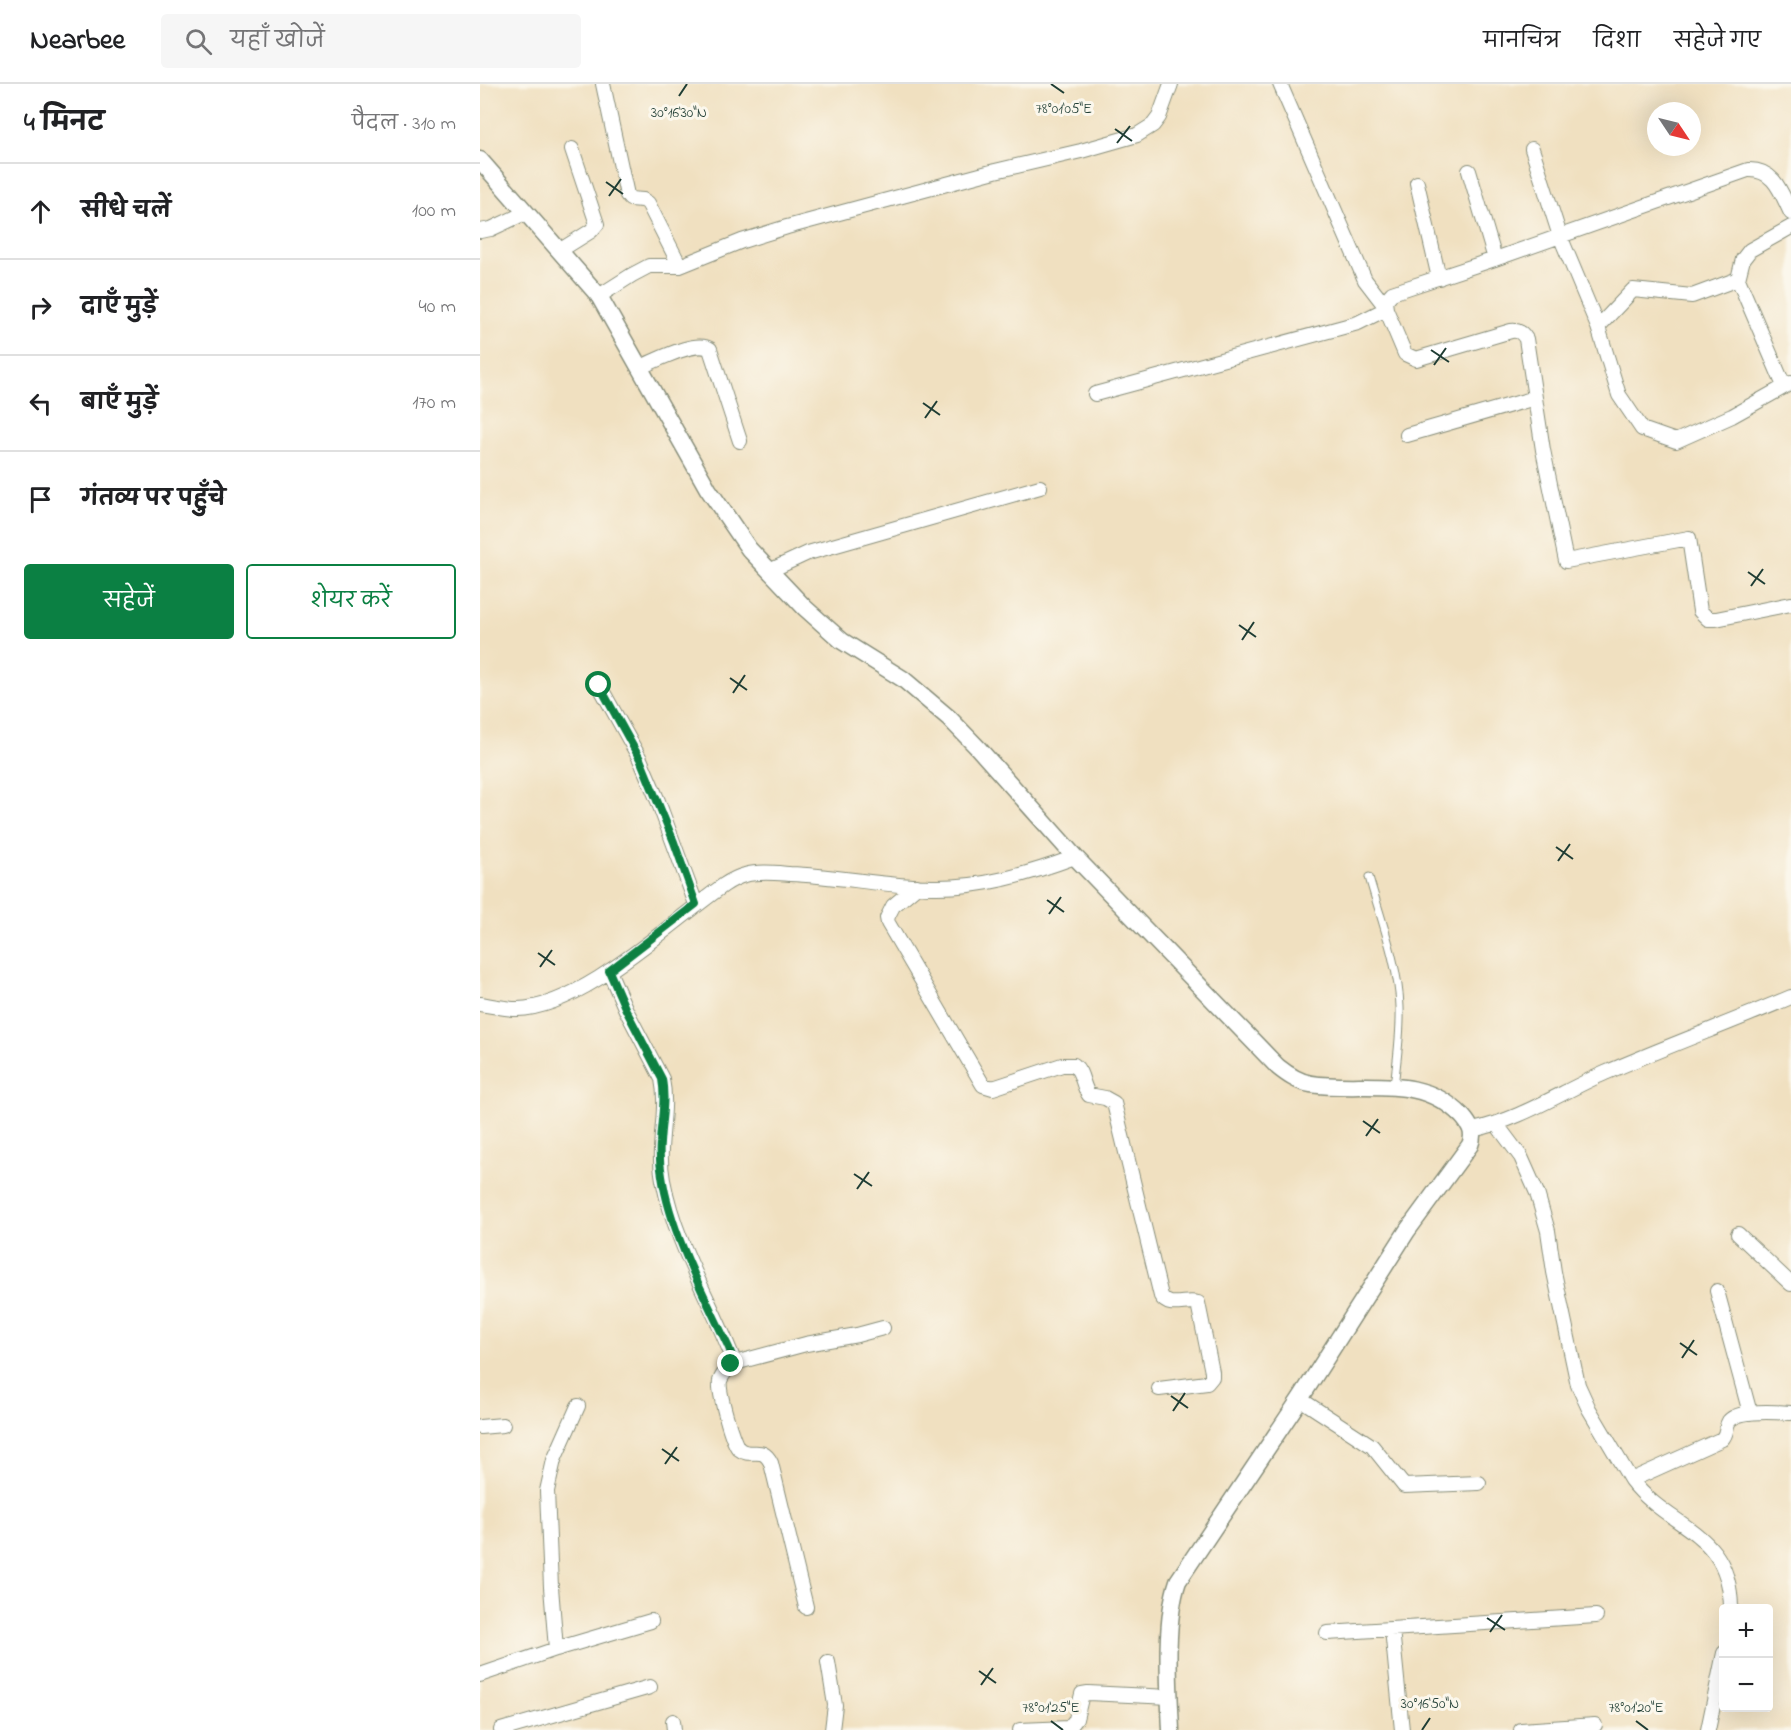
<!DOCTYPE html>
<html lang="hi">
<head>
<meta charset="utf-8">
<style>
	:root { --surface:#fff; --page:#f6f6f6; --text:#202124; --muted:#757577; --line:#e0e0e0; --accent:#0b8043 }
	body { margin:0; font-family:"Indie Flower","Playpen Sans Deva",sans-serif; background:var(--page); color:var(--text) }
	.controls { position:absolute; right:18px; bottom:18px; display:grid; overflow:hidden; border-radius:6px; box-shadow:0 6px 24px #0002 }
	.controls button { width:54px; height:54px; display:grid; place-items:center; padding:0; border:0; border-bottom:2px solid var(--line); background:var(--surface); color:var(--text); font:30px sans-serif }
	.compass { position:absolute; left:1167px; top:18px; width:54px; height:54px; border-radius:50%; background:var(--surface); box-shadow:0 6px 24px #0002; rotate:125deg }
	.stop { position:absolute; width:18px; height:18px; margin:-14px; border:4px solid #0b8043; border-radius:50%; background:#fff }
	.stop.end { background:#0b8043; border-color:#fff; box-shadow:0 2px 6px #0008 }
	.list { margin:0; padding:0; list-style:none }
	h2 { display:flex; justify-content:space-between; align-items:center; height:78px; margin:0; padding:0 24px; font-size:26px }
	h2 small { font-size:20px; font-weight:400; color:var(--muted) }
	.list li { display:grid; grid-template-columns:39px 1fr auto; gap:18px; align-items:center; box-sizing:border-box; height:96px; padding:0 24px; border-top:2px solid var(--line) }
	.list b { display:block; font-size:22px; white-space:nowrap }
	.list em { font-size:20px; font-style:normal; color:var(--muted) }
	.actions { display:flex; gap:12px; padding:18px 24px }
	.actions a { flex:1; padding:14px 0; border:2px solid var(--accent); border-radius:6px; text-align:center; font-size:21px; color:var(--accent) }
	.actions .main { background:var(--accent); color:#fff }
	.icon { flex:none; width:33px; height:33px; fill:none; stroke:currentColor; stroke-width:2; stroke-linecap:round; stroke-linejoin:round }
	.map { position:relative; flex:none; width:1311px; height:1646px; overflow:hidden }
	header { display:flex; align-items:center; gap:36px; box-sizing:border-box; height:84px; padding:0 30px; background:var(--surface); border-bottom:2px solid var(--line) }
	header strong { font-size:28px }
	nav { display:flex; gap:33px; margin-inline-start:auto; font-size:21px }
	.search { width:420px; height:54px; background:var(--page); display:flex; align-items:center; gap:15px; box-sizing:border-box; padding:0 21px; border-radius:6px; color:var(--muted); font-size:22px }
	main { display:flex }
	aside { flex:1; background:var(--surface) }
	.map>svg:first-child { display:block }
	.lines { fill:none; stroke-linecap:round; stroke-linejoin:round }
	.service-casing { stroke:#888e7a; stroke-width:9 }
	.minor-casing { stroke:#888e7a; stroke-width:16 }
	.tertiary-casing { stroke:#888e7a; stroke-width:19 }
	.service { stroke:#fff; stroke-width:7 }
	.minor { stroke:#fff; stroke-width:14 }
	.tertiary { stroke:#fff; stroke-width:16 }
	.route { stroke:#0b8043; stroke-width:8 }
	.ticks { fill:none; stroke:#1f3d34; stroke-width:2 }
	.ticks-label { font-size:15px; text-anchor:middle; fill:#1f3d34; stroke:#fbf7ec; stroke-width:6; stroke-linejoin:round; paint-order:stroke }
</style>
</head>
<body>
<header>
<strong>Nearbee</strong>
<div class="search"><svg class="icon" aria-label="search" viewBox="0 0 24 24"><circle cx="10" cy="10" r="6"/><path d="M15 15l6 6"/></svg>यहाँ खोजें</div>
<nav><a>मानचित्र</a><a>दिशा</a><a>सहेजे गए</a></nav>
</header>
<main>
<aside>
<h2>4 मिनट<small>पैदल · 310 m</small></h2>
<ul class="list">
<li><svg class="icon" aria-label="ahead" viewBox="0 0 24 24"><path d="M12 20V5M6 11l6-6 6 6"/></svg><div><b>सीधे चलें</b></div><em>100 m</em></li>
<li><svg class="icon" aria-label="right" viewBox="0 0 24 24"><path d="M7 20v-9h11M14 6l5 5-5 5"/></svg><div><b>दाएँ मुड़ें</b></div><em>40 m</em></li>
<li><svg class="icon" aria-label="left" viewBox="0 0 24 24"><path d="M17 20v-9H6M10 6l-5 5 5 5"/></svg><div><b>बाएँ मुड़ें</b></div><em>170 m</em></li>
<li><svg class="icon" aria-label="arrive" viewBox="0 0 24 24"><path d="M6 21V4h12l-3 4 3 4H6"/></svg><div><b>गंतव्य पर पहुँचे</b></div></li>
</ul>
<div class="actions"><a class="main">सहेजें</a><a>शेयर करें</a></div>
</aside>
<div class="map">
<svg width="1311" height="1646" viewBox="0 0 1311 1646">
	<rect width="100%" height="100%" fill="#fbf7ec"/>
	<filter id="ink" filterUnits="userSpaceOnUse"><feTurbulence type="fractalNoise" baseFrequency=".0167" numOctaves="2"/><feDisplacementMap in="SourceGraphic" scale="12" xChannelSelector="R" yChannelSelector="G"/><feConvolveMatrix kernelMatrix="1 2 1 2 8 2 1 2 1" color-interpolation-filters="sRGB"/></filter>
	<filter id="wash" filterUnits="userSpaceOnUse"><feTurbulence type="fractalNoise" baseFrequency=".008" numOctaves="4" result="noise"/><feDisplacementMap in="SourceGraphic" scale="24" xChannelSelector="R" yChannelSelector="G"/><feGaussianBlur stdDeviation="1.35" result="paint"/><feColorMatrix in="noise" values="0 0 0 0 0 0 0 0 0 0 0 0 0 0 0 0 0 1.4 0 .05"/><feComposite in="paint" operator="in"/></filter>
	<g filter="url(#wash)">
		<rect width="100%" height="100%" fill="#f0e0c0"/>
	</g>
	<g filter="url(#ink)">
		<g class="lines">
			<!-- service casing -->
			<g class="service-casing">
				<path id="service" d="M889,793C900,832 919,883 920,923C921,950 917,976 914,1002"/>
			</g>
			<!-- minor casing -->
			<g class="minor-casing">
				<path id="minor" d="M123,0L147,111L150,115L163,116L168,119L200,182
					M800,0L885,196L905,222
					M1052,65L1080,152L1118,243
					M989,87L1015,175
					M937,99L959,194
					M1311,129C1301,109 1295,85 1268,86L1015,175L912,209L905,217L906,225L925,270L936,275L1031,247C1038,246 1042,248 1046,255L1063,366L1086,477L1209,454L1220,527L1228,535H1236L1311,520
					M0,147L11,145L45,129
					M79,167L111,147L117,140L92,65
					M1258,195L1212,212L1153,206L1118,243L1139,311L1162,345L1196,357L1252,332L1311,299
					M119,212L152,191L169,182H200L262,157L307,143L515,87L601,67L657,51L673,41L679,33L691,0
					M160,283C176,277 215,255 230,265L260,357
					M1304,302L1258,195L1263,175L1270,166L1311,143
					M615,310L878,239L906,225
					M927,351L1055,314
					M289,487L328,469L560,403
					M119,601L160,675L178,717L216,820
					M437,802L413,822L407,834L408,839L503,1001L513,1004L582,981H594C603,988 602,1002 609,1011L625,1014L634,1019L681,1212C689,1226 706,1215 718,1219L732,1288V1293L727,1299L679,1305
					M129,887L146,926L182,995C189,1028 176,1061 183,1096C195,1159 229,1213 252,1272C253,1283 243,1287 240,1297C238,1306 252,1359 259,1365C271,1375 282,1360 291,1379L326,1523
					M0,920C12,922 25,925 37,925C102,924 191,838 244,801C250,797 257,793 265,791C279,787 296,789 310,790C358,792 405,802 452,803C502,804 549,790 595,773
					M1017,1041L1041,1073L1057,1109L1068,1147L1074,1188L1098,1301L1109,1325L1151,1396
					M992,1046C1040,1036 1081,1008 1125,989C1187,962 1250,939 1311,913
					M1258,1150L1311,1200
					M1237,1207L1270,1329
					M251,1280L326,1260L377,1251L403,1244
					M820,1315L892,1362L924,1402L999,1399
					M0,1343L23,1341
					M1251,1524C1250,1446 1191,1447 1151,1396L1242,1355C1248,1349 1245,1343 1249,1337C1259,1325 1297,1328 1311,1329
					M912,1545L922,1646
					M847,1549L1116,1532
					M76,1565L71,1503L67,1407L74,1376L98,1322
					M348,1578L355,1621L352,1646
					M0,1591L76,1565L171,1537
					M193,1637L194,1646
					M21,1646L170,1603
					M540,1646L589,1644L596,1635L602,1610L608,1609L690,1613
					M1041,1646L1115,1641
					M1228,1646L1244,1569"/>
			</g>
			<!-- tertiary casing -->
			<g class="tertiary-casing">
				<path id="tertiary" d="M0,76L119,212L228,405L269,465L325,524L362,557L423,595L469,634L498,664L595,773L798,983C808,991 818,998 831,1000C884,1008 939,988 982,1032C990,1041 995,1049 990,1061L927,1147L820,1315L698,1497C684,1538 689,1602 691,1646"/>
			</g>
			<!-- service -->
			<use href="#service" class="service"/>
			<!-- minor -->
			<use href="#minor" class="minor"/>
			<!-- tertiary -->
			<use href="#tertiary" class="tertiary"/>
		</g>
	</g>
	<g class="lines" filter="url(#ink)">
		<!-- route -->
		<path class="route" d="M119,601L160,675L194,758L216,820L129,887L146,926L182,995C186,1017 181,1037 180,1059C179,1070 180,1081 182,1092C190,1148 225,1213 249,1264L252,1272L251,1280"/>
	</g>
	<!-- ticks -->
	<path class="ticks" d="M571,0L584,9M199,12L207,0M635,45L652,57M637,59L650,42M126,98L143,110M129,112L141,95M951,266L969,278M954,281L966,264M443,319L460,331M445,334L457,317M1268,488L1285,500M1271,502L1283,485M759,541L776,553M762,556L774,538M250,594L267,606M253,609L265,591M1076,763L1093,775M1078,777L1090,760M567,816L584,828M569,830L581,813M58,869L75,881M60,883L72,866M883,1037L900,1049M886,1052L898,1035M374,1090L392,1102M377,1105L389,1088M1200,1259L1217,1271M1202,1274L1214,1256M691,1312L708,1324M693,1327L705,1309M182,1365L199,1377M185,1380L197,1363M1007,1534L1025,1546M1010,1548L1022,1531M499,1587L516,1599M501,1601L513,1584M571,1637L583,1646M1156,1637L1168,1646M942,1646L950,1634"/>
	<g class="ticks-label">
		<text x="584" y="29">78°01'05"E</text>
		<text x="199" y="33">30°16'30"N</text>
		<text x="950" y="1624">30°16'50"N</text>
		<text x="571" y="1628">78°01'25"E</text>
		<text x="1156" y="1628">78°01'20"E</text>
	</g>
</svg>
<div class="controls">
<button>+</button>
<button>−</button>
</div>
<svg class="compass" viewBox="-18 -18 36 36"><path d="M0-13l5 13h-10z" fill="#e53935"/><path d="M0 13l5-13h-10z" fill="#757577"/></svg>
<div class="stop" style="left:119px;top:601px"></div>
<div class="stop end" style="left:251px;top:1280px"></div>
</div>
</main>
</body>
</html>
